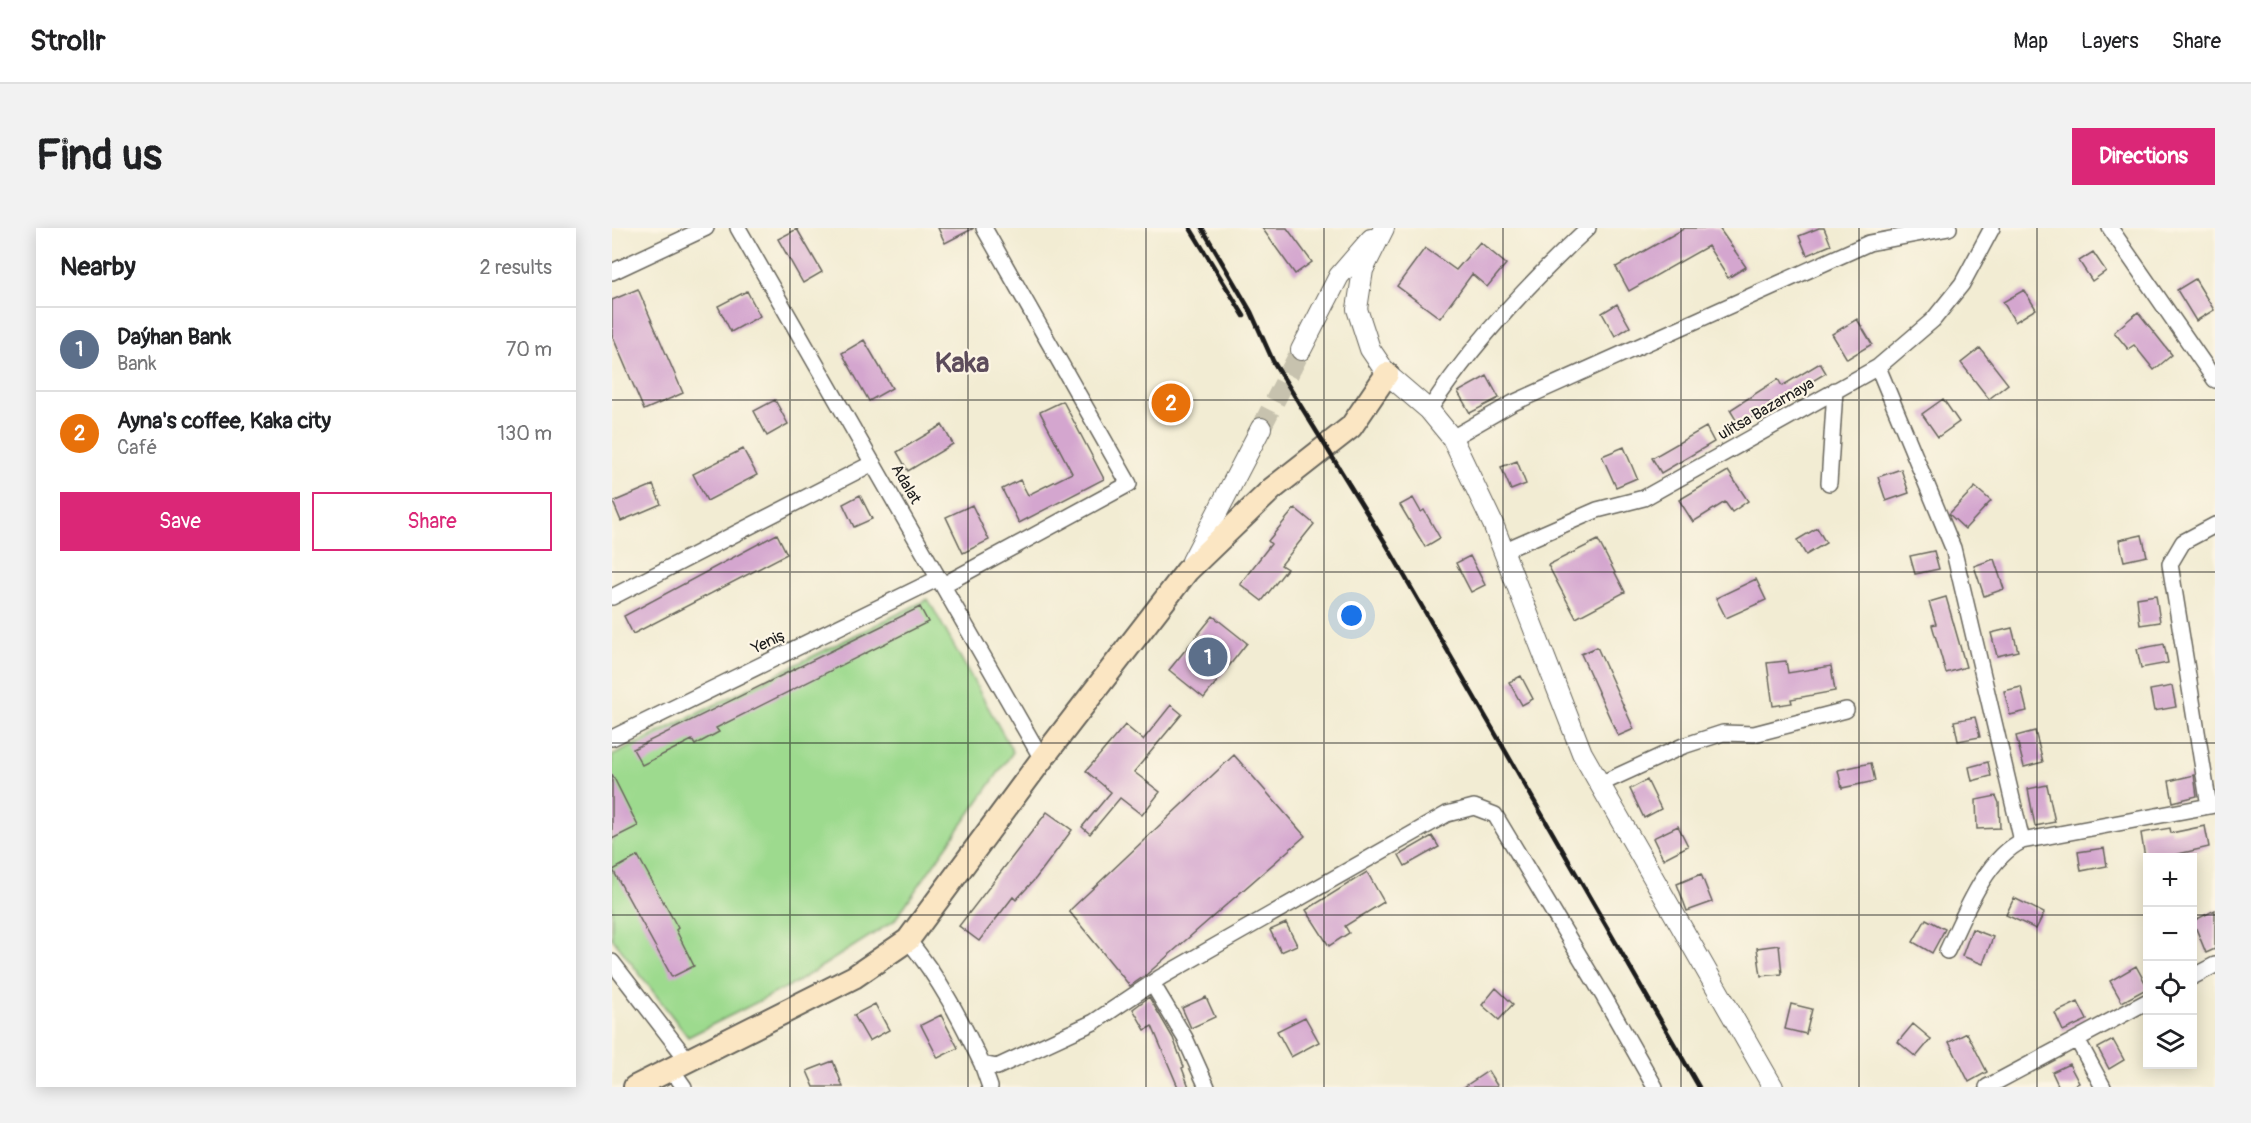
<!DOCTYPE html>
<html lang="en">
<head>
<meta charset="utf-8">
<style>
	:root { --surface:#fff; --page:#f2f2f2; --text:#202124; --muted:#757577; --line:#e0e0e0; --accent:#db2777 }
	body { margin:0; font-family:Pangolin,sans-serif; background:var(--page); color:var(--text) }
	.controls { position:absolute; right:18px; bottom:18px; display:grid; overflow:hidden; border-radius:0px; box-shadow:0 3px 15px #0003 }
	.controls button { width:54px; height:54px; display:grid; place-items:center; padding:0; border:0; border-bottom:2px solid var(--line); background:var(--surface); color:var(--text); font:30px sans-serif }
	.you { position:absolute; left:740px; top:388px; width:21px; height:21px; margin:-15px; border:4px solid #fff; border-radius:50%; background:#1a73e8; box-shadow:0 0 0 9px #1a73e833 }
	.badge { display:grid; place-items:center; width:39px; height:39px; border-radius:50%; background:var(--accent); color:#fff; font-size:20px; font-weight:700 }
	.pin { position:absolute; translate:-50% -50%; border:3px solid #fff; box-shadow:0 2px 6px #0006 }
	.list { margin:0; padding:0; list-style:none }
	h2 { display:flex; justify-content:space-between; align-items:center; height:78px; margin:0; padding:0 24px; font-size:26px }
	h2 small { font-size:20px; font-weight:400; color:var(--muted) }
	.list li { display:grid; grid-template-columns:39px 1fr auto; gap:18px; align-items:center; box-sizing:border-box; height:84px; padding:0 24px; border-top:2px solid var(--line) }
	.list b { display:block; font-size:22px; white-space:nowrap }
	.list p { margin:0; font-size:20px; white-space:nowrap; color:var(--muted) }
	.list em { font-size:20px; font-style:normal; color:var(--muted) }
	.actions { display:flex; gap:12px; padding:18px 24px }
	.actions a { flex:1; padding:14px 0; border:2px solid var(--accent); border-radius:0px; text-align:center; font-size:21px; color:var(--accent) }
	.actions .main { background:var(--accent); color:#fff }
	.icon { flex:none; width:33px; height:33px; fill:none; stroke:currentColor; stroke-width:2; stroke-linecap:round; stroke-linejoin:round }
	.map { position:relative; flex:none; width:1603px; height:859px; overflow:hidden; border-radius:0px }
	header { display:flex; align-items:center; gap:36px; box-sizing:border-box; height:84px; padding:0 30px; background:var(--surface); border-bottom:2px solid var(--line) }
	header strong { font-size:28px }
	nav { display:flex; gap:33px; margin-inline-start:auto; font-size:21px }
	.intro { display:flex; align-items:center; justify-content:space-between; box-sizing:border-box; height:144px; padding:0 36px }
	h1 { margin:0; font-size:42px }
	.button { padding:15px 27px; border-radius:0px; background:var(--accent); color:#fff; font-size:21px; font-weight:700 }
	main { display:flex; gap:36px; padding:0 36px }
	aside { flex:1; background:var(--surface); border-radius:0px; box-shadow:0 3px 15px #0003 }
	.map>svg:first-child { display:block }
	.green { fill:#9dda8e; stroke:#5c7b55; stroke-width:1.5 }
	.building { fill:#d4a6cf }
	.lines { fill:none; stroke-linecap:round; stroke-linejoin:round }
	.tertiary-tunnel { stroke:#c7c2ae; stroke-width:20; stroke-dasharray:20 10; stroke-linecap:butt }
	.minor-casing { stroke:#67655c; stroke-width:18 }
	.tertiary-casing { stroke:#67655c; stroke-width:22 }
	.secondary-casing { stroke:#67655c; stroke-width:26 }
	.minor { stroke:#fff; stroke-width:15 }
	.tertiary { stroke:#fff; stroke-width:20 }
	.secondary { stroke:#fbe6c3; stroke-width:22 }
	.rail { stroke:#1c1c1c; stroke-width:4.5 }
	.grid { fill:none; stroke:#1c1c1c; stroke-width:1.5; stroke-opacity:0.55 }
	.labels { text-anchor:middle; dominant-baseline:central; stroke-width:4.5; stroke-linejoin:round; paint-order:stroke }
	.street-label { font-size:16px; fill:#1c1c1c; stroke:#fcf5e5 }
	.town-label { font-size:28px; font-weight:bold; fill:#5c4c5b; stroke:#fcf5e5 }
</style>
</head>
<body>
<header>
<strong>Strollr</strong>
<nav><a>Map</a><a>Layers</a><a>Share</a></nav>
</header>
<div class="intro"><h1>Find us</h1><a class="button">Directions</a></div>
<main>
<aside>
<h2>Nearby<small>2 results</small></h2>
<ul class="list">
<li><span class="badge" style="background:#5c6f8a">1</span><div><b>Daýhan Bank</b><p>Bank</p></div><em>70 m</em></li>
<li><span class="badge" style="background:#e8710a">2</span><div><b>Ayna's coffee, Kaka city</b><p>Café</p></div><em>130 m</em></li>
</ul>
<div class="actions"><a class="main">Save</a><a>Share</a></div>
</aside>
<div class="map">
<svg width="1603" height="859" viewBox="0 0 1603 859">
	<rect width="100%" height="100%" fill="#fcf5e5"/>
	<filter id="ink" filterUnits="userSpaceOnUse"><feTurbulence type="fractalNoise" baseFrequency=".0167" numOctaves="2"/><feDisplacementMap in="SourceGraphic" scale="12" xChannelSelector="R" yChannelSelector="G"/><feConvolveMatrix kernelMatrix="1 2 1 2 8 2 1 2 1" color-interpolation-filters="sRGB"/></filter>
	<filter id="wash" filterUnits="userSpaceOnUse"><feTurbulence type="fractalNoise" baseFrequency=".008" numOctaves="4" result="noise"/><feDisplacementMap in="SourceGraphic" scale="24" xChannelSelector="R" yChannelSelector="G"/><feGaussianBlur stdDeviation="1.35" result="paint"/><feColorMatrix in="noise" values="0 0 0 0 0 0 0 0 0 0 0 0 0 0 0 0 0 1.4 0 .05"/><feComposite in="paint" operator="in"/></filter>
	<g filter="url(#wash)">
		<rect width="100%" height="100%" fill="#f2ecd3"/>
		<!-- green -->
		<path class="green" d="M316,371L401,524L282,693L185,754L76,809L0,710V528Z"/>
		<g id="blocks">
			<!-- building -->
			<path class="building" d="M326,0H362L333,15Z
				M650,0H675L700,34L683,46Z
				M1073,0H1107L1134,39L1116,50L1096,18L1017,63L1004,39Z
				M1207,0H1212L1219,17L1195,27L1187,8Z
				M185,1L210,44L191,55L166,11Z
				M868,14L894,36L875,59L860,46L828,90L785,58L813,20L844,42Z
				M1481,24L1494,43L1480,53L1467,33Z
				M1583,51L1602,82L1584,93L1565,62Z
				M26,61L71,165L32,182L0,107V72Z
				M1412,62L1424,81L1403,94L1391,74Z
				M135,63L148,88L119,104L106,78Z
				M1005,76L1018,99L1003,108L990,85Z
				M1526,84L1560,127L1542,142L1522,117L1516,121L1502,104Z
				M1245,91L1260,116L1235,131L1220,106Z
				M252,112L280,160L257,173L230,125Z
				M1368,120L1396,156L1377,171L1349,135Z
				M1208,135L1214,145L1127,197L1118,182L1166,151L1170,158Z
				M875,148L887,170L858,185L846,164Z
				M1331,171L1347,194L1326,209L1310,186Z
				M163,172L176,196L155,208L142,183Z
				M451,173L492,251L407,295L390,261L408,252L416,267L460,245L428,184Z
				M330,197L341,216L296,243L285,224Z
				M1094,199L1102,214L1049,245L1040,230Z
				M1012,219L1025,250L1004,259L990,228Z
				M131,221L145,247L95,273L81,246Z
				M905,233L914,256L899,262L889,239Z
				M1289,241L1297,265L1274,273L1266,249Z
				M1116,243L1136,273L1120,284L1113,274L1081,294L1067,272Z
				M41,257L49,276L9,293L1,274Z
				M1363,259L1379,273L1353,301L1337,286Z
				M248,267L260,291L242,299L231,276Z
				M801,270L809,284L812,282L828,310L813,319L788,277Z
				M360,277L377,312L351,325L334,289Z
				M683,280L702,296L669,337L675,341L650,373L628,356L659,316L656,313Z
				M1205,300L1214,315L1194,327L1185,312Z
				M165,306L175,326L21,406L12,388Z
				M1530,307L1535,328L1512,333L1507,312Z
				M986,312L1013,364L964,390L936,337Z
				M1322,323L1327,341L1303,346L1298,328Z
				M858,328L873,357L859,364L844,335Z
				M1382,331L1392,361L1372,368L1362,338Z
				M1144,351L1154,372L1114,390L1104,370Z
				M1544,367L1548,394L1528,397L1525,370Z
				M1334,369L1354,439L1334,445L1320,397L1324,396L1317,374Z
				M308,379L316,394L104,500L107,504L83,517L80,512L30,537L21,521Z
				M601,388L635,415L592,470L557,442Z
				M1400,400L1406,423L1385,428L1379,405Z
				M1552,416L1556,435L1529,440L1525,421Z
				M985,419L1022,501L1006,508L969,426Z
				M1174,433L1176,445L1219,438L1223,463L1179,471L1180,475L1161,478L1155,435Z
				M909,448L921,471L910,477L897,454Z
				M1560,458L1564,479L1542,483L1538,462Z
				M1409,459L1415,483L1398,487L1392,463Z
				M559,477L570,486L522,544L548,564L530,587L508,570L478,606L470,599L499,564L474,543L513,497L531,512Z
				M1363,489L1368,509L1346,513L1342,493Z
				M1423,503L1431,534L1412,539L1404,508Z
				M622,527L693,608L534,747L518,758L457,683Z
				M1376,534L1379,548L1360,553L1357,539Z
				M1259,535L1263,553L1230,560L1226,542Z
				M0,546L26,598L0,611Z
				M1582,547L1585,568L1561,574L1557,553Z
				M1035,552L1049,581L1032,590L1018,561Z
				M1435,557L1443,594L1423,598L1416,561Z
				M1384,568L1387,575L1388,600L1365,601L1364,572Z
				M435,584L460,602L424,650L404,672L401,669L367,713L347,698Z
				M1066,598L1076,618L1051,631L1041,610Z
				M1593,598L1597,619L1549,630H1533L1529,605L1558,600L1559,605Z
				M820,608L827,619L793,638L787,627Z
				M1492,620L1495,638L1469,643L1466,624Z
				M26,628L66,700L64,702L82,738L60,749L1,642Z
				M755,644L772,674L733,698L737,705L717,718L694,682Z
				M1089,646L1100,674L1075,683L1065,656Z
				M1402,670L1432,685L1424,701L1394,687Z
				M1603,682V721L1594,725L1581,693Z
				M1314,691L1333,701L1320,725L1301,714Z
				M674,695L685,717L669,724L658,702Z
				M1360,701L1381,709L1371,736L1350,728Z
				M1167,717L1170,746L1149,748L1145,720Z
				M1524,738L1536,760L1510,774L1498,753Z
				M884,760L901,776L887,792L870,777Z
				M537,769L561,810L572,839L570,840L577,859H566L540,798L533,802L521,781Z
				M594,769L603,789L579,800L570,780Z
				M1466,774L1475,792L1451,803L1443,785Z
				M263,776L277,802L257,813L242,787Z
				M1179,776L1200,781L1194,806L1173,801Z
				M329,787L346,820L326,830L309,797Z
				M693,789L707,814L679,829L665,803Z
				M1301,796L1319,811L1304,829L1286,814Z
				M1355,805L1375,844L1357,854L1337,814Z
				M1501,812L1512,832L1497,841L1486,820Z
				M221,833L231,859H202L195,843Z
				M1457,836L1467,855L1459,859H1447L1440,844Z
				M876,843L886,859H852Z"/>
		</g>
	</g>
	<g filter="url(#ink)">
		<use href="#blocks" fill-opacity="0" stroke="#67655c" stroke-width="1.5"/>
		<g class="lines">
			<!-- tertiary-tunnel -->
			<path class="tertiary-tunnel" d="M649,200L689,122"/>
			<!-- minor casing -->
			<g class="minor-casing">
				<path id="minor" d="M126,0L430,531
					M1498,0L1603,152
					M0,44L94,0
					M1266,139L1341,320L1410,613
					M817,182C861,115 917,55 976,0
					M840,210L901,175L1257,15L1337,0
					M1217,255L1223,162
					M891,323L985,282L1032,270L1266,139L1321,92L1350,56L1380,0
					M331,357L517,256L372,0
					M0,369L261,235
					M0,510L327,350
					M988,556L1071,518L1111,505L1142,506L1234,482
					M1597,578L1558,336L1571,314L1603,297
					M296,712C328,751 349,792 370,836L385,839L482,794L549,749L835,586L862,579L883,587L992,769L1043,859
					M1335,723C1352,688 1373,631 1410,613L1603,577
					M0,734L77,834
					M1580,749L1603,737
					M540,755L573,810L595,859
					M1465,811L1491,859
					M370,836L378,859
					M60,842L72,859
					M1375,859L1536,773"/>
			</g>
			<!-- tertiary casing -->
			<g class="tertiary-casing">
				<path id="tertiary" d="M772,0L751,42L745,81L758,121L775,146L817,182L840,210L881,296L970,525L1161,859
					M689,122L727,48L759,11
					M580,333L649,200"/>
			</g>
			<!-- secondary casing -->
			<g class="secondary-casing">
				<path id="secondary" d="M23,859L242,749L296,712L430,531L575,343L660,261L739,199L775,146"/>
			</g>
			<!-- minor -->
			<use href="#minor" class="minor"/>
			<!-- tertiary -->
			<use href="#tertiary" class="tertiary"/>
			<!-- secondary -->
			<use href="#secondary" class="secondary"/>
			<!-- rail -->
			<path class="rail" d="M578,0L632,88
				M590,0L639,84L661,133L774,316L1087,859"/>
		</g>
	</g>
	<!-- grid -->
	<path class="grid" d="M178,0V859M356,0V859M534,0V859M712,0V859M891,0V859M1069,0V859M1247,0V859M1425,0V859M0,172H1603M0,344H1603M0,515H1603M0,687H1536M1580,687H1603"/>
	<g class="labels">
		<!-- street labels -->
		<g class="street-label">
			<text transform="translate(1154 181) rotate(-30)">ulitsa Bazarnaya</text>
			<text transform="translate(294 256) rotate(60)">Adalat</text>
			<text transform="translate(156 414) rotate(-26)">Yeniş</text>
		</g>
		<!-- town labels -->
		<g class="town-label">
			<text x="350" y="135">Kaka</text>
		</g>
	</g>
</svg>
<div class="controls">
<button>+</button>
<button>−</button>
<button><svg class="icon" aria-label="locate" viewBox="0 0 24 24"><circle cx="12" cy="12" r="6"/><path d="M12 2v4M12 18v4M2 12h4M18 12h4"/></svg></button>
<button><svg class="icon" aria-label="layers" viewBox="0 0 24 24"><path d="M12 4l9 5-9 5-9-5zM3 14l9 5 9-5"/></svg></button>
</div>
<div class="you"></div>
<div class="pin badge" style="left:596px;top:429px;background:#5c6f8a">1</div>
<div class="pin badge" style="left:559px;top:175px;background:#e8710a">2</div>
</div>
</main>
</body>
</html>
